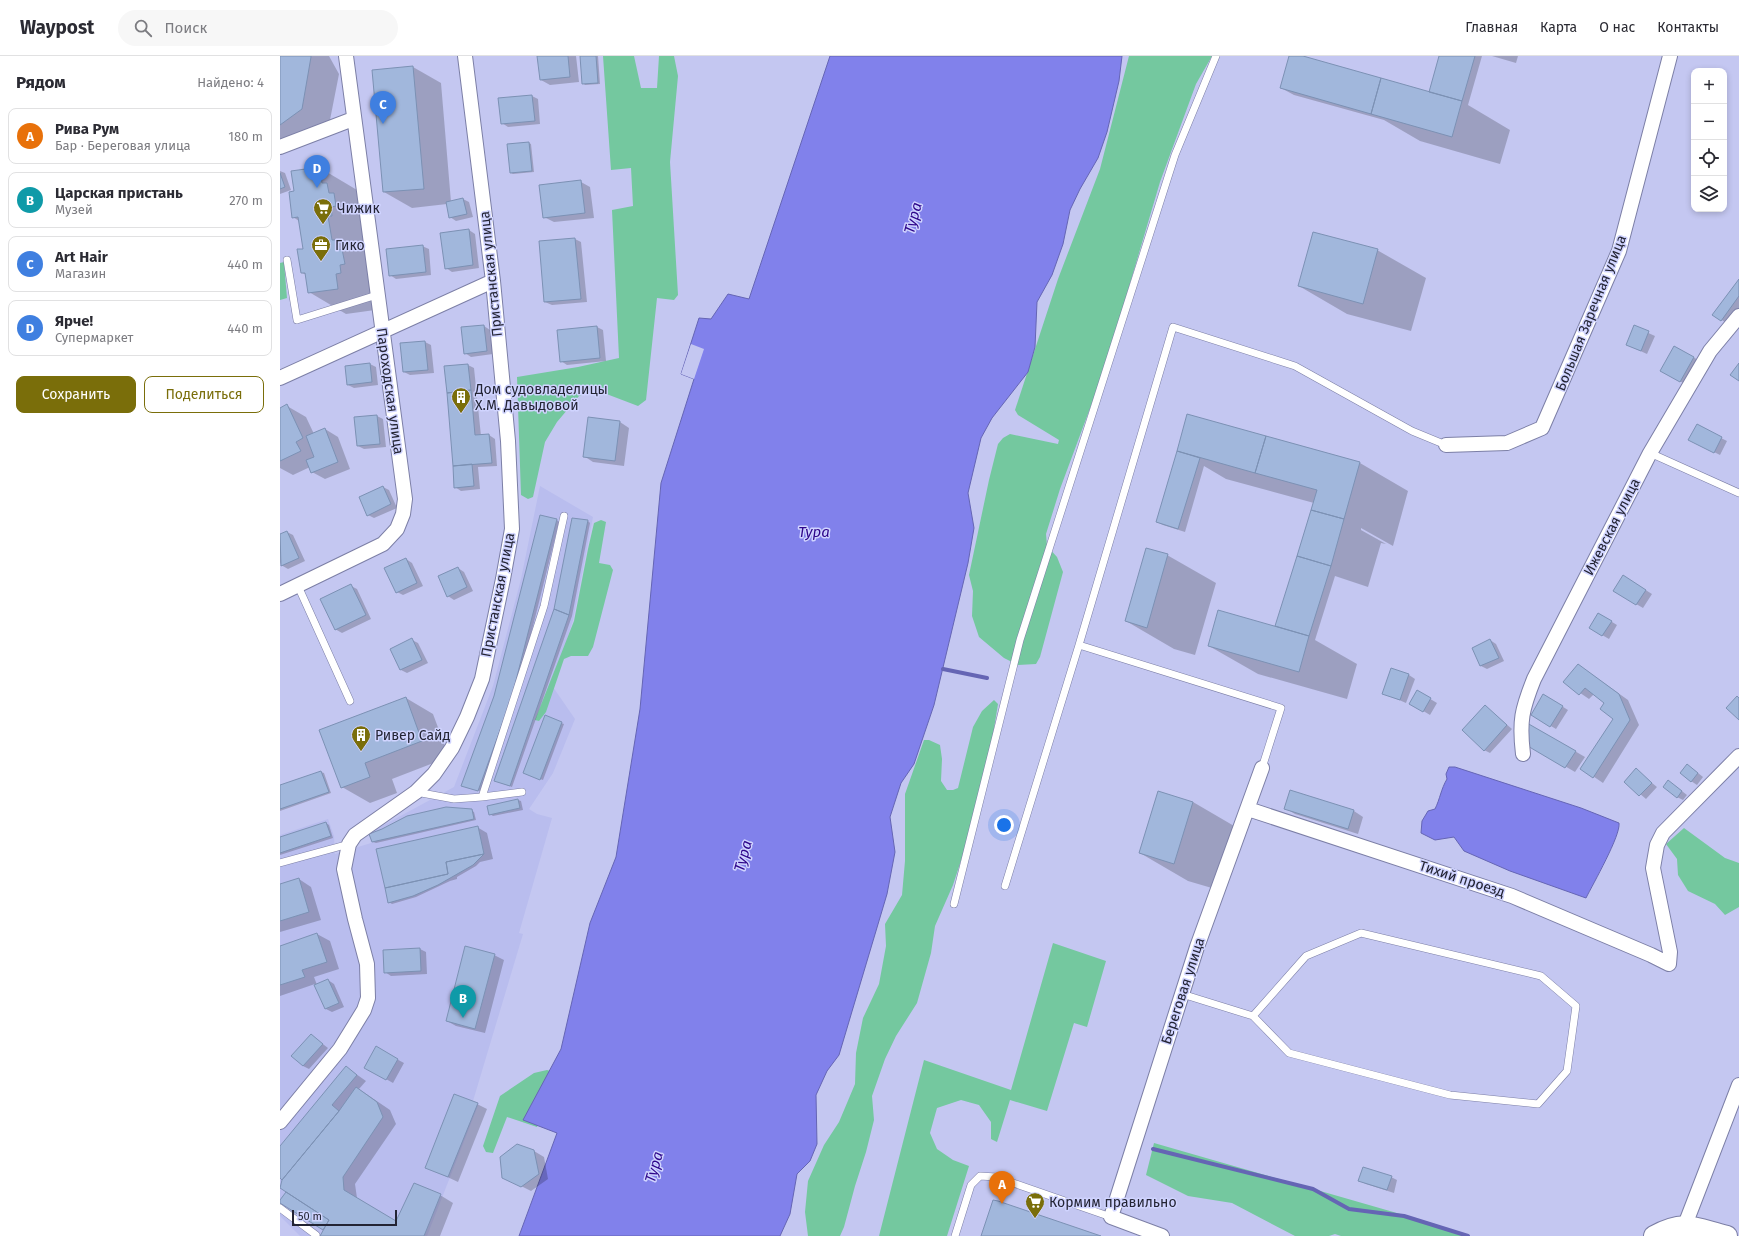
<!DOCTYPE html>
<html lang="ru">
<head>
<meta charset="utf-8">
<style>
	:root { --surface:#fff; --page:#f7f7f7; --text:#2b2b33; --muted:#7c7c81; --line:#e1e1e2; --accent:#7a6e0a }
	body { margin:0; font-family:"Fira Sans",sans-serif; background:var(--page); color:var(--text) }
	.controls { position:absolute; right:12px; top:12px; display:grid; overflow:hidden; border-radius:8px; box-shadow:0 2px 6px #0003 }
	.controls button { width:36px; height:36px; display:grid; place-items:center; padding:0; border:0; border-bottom:1px solid var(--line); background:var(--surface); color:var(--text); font:20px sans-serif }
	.scale { position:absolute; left:12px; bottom:10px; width:105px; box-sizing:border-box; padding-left:4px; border:2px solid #232434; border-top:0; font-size:11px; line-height:14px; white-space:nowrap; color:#232434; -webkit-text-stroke:3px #d0d4ff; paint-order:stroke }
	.you { position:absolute; left:724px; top:769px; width:14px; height:14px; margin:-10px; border:3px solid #fff; border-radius:50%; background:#1a73e8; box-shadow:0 0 0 6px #1a73e833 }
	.badge { display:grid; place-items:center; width:26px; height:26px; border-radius:50%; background:var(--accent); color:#fff; font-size:13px; font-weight:700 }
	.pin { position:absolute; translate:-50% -33px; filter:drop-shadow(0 1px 2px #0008) }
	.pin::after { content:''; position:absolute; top:21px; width:14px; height:12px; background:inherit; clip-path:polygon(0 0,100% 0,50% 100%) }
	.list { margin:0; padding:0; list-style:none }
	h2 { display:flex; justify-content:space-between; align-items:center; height:52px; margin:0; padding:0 16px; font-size:17px }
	h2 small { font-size:13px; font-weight:400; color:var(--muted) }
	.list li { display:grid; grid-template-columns:26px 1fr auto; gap:12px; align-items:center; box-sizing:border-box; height:56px; margin:0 8px 8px; padding:0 8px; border:1px solid var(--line); border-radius:8px }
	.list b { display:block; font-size:15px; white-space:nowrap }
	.list p { margin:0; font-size:13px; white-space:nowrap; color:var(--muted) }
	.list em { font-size:13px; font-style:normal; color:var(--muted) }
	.actions { display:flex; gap:8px; padding:12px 16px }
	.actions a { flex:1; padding:9px 0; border:1px solid var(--accent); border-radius:8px; text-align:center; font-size:14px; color:var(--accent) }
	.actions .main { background:var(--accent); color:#fff }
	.icon { flex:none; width:22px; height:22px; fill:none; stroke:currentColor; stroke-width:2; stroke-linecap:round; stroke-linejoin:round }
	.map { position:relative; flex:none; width:1459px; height:1180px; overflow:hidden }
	header { display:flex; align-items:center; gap:24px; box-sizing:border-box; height:56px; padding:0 20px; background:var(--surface); border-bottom:1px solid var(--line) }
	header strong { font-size:19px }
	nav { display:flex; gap:22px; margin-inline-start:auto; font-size:14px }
	.search { width:280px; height:36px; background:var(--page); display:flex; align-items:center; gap:10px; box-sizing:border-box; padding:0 14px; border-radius:22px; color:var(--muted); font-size:15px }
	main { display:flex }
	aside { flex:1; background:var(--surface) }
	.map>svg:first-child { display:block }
	.built { fill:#b9bdee }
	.green { fill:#74c89f }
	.water { fill:#8181eb; stroke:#6565b4 }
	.pier { fill:#c4c7f1 }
	.shadow { fill:#0003 }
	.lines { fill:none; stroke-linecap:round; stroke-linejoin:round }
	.stream { stroke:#6565b4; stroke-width:4 }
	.building { fill:#a1b7dc; stroke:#7c91b4 }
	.lane-casing { stroke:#7c7fa6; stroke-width:8 }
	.street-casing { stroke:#7c7fa6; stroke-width:16 }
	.secondary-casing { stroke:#7c7fa6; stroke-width:22 }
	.lane { stroke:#fff; stroke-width:7 }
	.street { stroke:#fff; stroke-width:14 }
	.secondary { stroke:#fff; stroke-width:20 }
	.labels { text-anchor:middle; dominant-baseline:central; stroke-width:3; stroke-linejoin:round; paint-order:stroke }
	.poi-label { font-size:14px; fill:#232434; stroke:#d0d4ff; text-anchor:start }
	.street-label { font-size:14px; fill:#232434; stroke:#d0d4ff }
	.water-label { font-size:15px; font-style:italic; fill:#2d058a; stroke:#d0d4ff }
</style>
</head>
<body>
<header>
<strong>Waypost</strong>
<div class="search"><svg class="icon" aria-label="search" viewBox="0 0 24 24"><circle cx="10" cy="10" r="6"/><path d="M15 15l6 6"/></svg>Поиск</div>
<nav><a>Главная</a><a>Карта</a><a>О нас</a><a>Контакты</a></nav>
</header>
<main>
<aside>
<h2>Рядом<small>Найдено: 4</small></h2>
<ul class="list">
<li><span class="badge" style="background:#e8710a">A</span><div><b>Рива Рум</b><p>Бар · Береговая улица</p></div><em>180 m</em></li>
<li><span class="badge" style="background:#0f9aa8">B</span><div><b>Царская пристань</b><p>Музей</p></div><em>270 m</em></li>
<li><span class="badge" style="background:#3f7fe0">C</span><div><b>Art Hair</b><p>Магазин</p></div><em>440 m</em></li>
<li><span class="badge" style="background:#3f7fe0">D</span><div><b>Ярче!</b><p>Супермаркет</p></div><em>440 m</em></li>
</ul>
<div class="actions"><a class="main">Сохранить</a><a>Поделиться</a></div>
</aside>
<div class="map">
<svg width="1459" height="1180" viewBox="0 0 1459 1180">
	<rect width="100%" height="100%" fill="#c4c7f1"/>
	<!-- built -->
	<path class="built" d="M260,430L313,461L293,564L273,631L295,663L273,717L249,753L257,758L272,762L239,877L243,878L193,1045L199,1047L147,1180H20L0,1160V779L48,763L54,780L55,798L91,787L89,777L174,731L213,630L241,523Z"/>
	<!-- green -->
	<path class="green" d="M323,0H354L361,32H377L379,0H394L398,20L390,106L398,239L394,244L377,242L366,344L358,350L316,334L299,340L277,366L265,386L253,441L248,443L241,439L237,321L298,311L339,302L332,154L353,150L351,112L331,114Z
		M849,0H932L916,28L880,126L825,312L780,433L766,478L767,490L777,501L783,516L760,601L756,608L738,609L724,602L699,581L692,560L693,535L689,519L709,424L718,388L723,382L730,378L778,388L779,384L738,359L735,354L778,223L820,113Z
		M4,206L7,242L0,244V207Z
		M321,464L326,466L319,507L330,509L333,514L313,591L308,600H291L284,603L266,656L259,665L255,664L294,565L308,493L314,467Z
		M714,644L718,648L710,697L689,780L673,829L655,870L651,897L637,947L616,980L605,1003L592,1040L594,1064L586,1096L575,1130L564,1171L560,1180H528L525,1156L528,1125L544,1089L559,1066L575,1028L576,997L583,962L599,928L606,890L605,868L622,839L625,805V738L644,684H649L660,689L662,703L661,725L667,734H673L678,732L693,671L702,655Z
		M1404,772L1445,802L1459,807V851L1445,859L1435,848L1408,835L1398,819L1397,803L1386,788Z
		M773,887L826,905L807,971L794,967L767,1055L730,1044L717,1086L711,1083V1066L699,1049L681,1044L657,1052L650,1077L657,1093L673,1104L689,1110L667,1180H599L644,1004L731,1034Z
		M267,1014L274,1016L279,1023L257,1071L227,1061L213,1097L206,1096L203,1090L220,1040L254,1017Z
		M874,1087L1155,1168L1184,1180H1061L1055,1178L1049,1180H1015L952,1147L908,1140L866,1119Z"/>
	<!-- water -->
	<path class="water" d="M550,0H842L839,25L827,76L818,102L800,133L790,154L783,188L772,219L757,246L755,291L748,316L712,362L701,382L688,437L694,472L688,507L654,649L634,708L621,727L610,761L615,796L607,838L559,999L547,1015L536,1039L537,1088L530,1105L517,1118L510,1158L500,1180H239L277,1077L243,1064L281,993L310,867L336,801L360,653L381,427L414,323L401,318L419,262L431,263L448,238L469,243Z
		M1169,711H1175L1301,752L1339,767C1341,779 1313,828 1306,842L1230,815L1184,795L1174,781L1155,784L1141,777L1142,765L1148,755L1155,753C1160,743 1161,733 1167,723L1166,718Z"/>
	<!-- pier -->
	<path class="pier" d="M411,288L424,293L414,323L401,318Z"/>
	<!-- shadow -->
	<path class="shadow" d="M0,0H49L59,18L49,69L0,94Z
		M258,0H296L299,26L270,29L261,24Z
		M301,0H318L320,28L305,29L303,27Z
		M1010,0H1019L1154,38L1161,0H1202L1188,49L1230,74L1220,108L1140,85L1104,64L1014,39L1001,32Z
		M1212,0H1238L1236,7Z
		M133,11L161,27L171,146L183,143L189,146L193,161L176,165L170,161L167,148L132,152L104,136Z
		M252,40L258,43L260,68L228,71L222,67Z
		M249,87L251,88L254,116L233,118L231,117Z
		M40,112L77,134L95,254L66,258L29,236L27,219L22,217L24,194L19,165L13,161L16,136Z
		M0,115L5,117L11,134L0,138Z
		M301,126L310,131L314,162L274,166L264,161Z
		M189,174L195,178L199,212L172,216L166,212Z
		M295,183L301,186L307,246L272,249L265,246L260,186Z
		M142,190L149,193L151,219L116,223L110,219Z
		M1097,194L1146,222L1131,275L1067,258L1019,230Z
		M1459,224V259L1451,270L1434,259Z
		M204,270L210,274L213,298L191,301L185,297Z
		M317,271L323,274L326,305L287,309L281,305Z
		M1355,271L1375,280L1367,298L1347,289Z
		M145,286L151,289L154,317L130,319L124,316Z
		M1395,291L1420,305L1407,329L1381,315Z
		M90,308L96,311L98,329L74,332L68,329Z
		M188,309L194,312L201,380L209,379L215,383L217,410L198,411L200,433L181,435L175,431Z
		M7,350L26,361L34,378L45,373L58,381L70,413L45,423L32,416L30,411L13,419L0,412V353Z
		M908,359L1080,407L1128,435L1113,490L1081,472V474L1106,488L1101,487L1088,531L1055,520L1035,584L1077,608L1067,643L978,618L929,590L1000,573L996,570L1034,447L946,423L924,410L905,476L883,469L877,466L901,397L898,395Z
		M97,360L103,363L106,391L84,393L78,390Z
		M340,366L349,372L344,410L313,406L304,400Z
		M1441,382L1447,385L1440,399L1416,387Z
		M103,431L109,434L117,452L94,462L88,459Z
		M277,464L279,466L234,646L200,735L185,731L182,730Z
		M308,465L310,467L292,560L232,731L218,726L275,553Z
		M7,476L13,479L25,505L8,513L1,509L0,506V479Z
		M887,499L936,527L915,599L894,593L846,565Z
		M126,503L132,507L143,530L123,539L117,536Z
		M178,512L184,516L193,535L174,544L168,540Z
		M1343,520L1372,538L1363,552L1334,535Z
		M71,530L77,533L91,563L62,577L55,573Z
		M1319,558L1337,569L1329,583L1310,572Z
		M132,584L138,587L148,607L127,617L121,614Z
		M1210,584L1216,588L1224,605L1207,613L1201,610L1193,592Z
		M1307,615L1348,644L1359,669L1323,727L1301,712L1334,663L1325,646L1314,638L1309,643L1284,626Z
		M1129,619L1135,623L1126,647L1103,637Z
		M1137,635L1157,647L1150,659L1130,647Z
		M1264,639L1288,654L1276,673L1252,659Z
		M126,642L153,658L169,701L112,723L117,737L90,747L62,731Z
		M1205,650L1232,673L1210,697L1204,694Z
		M265,661L284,668L263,724L247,718Z
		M1257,673L1305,701L1295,716L1247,688Z
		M1413,713L1423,721L1417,729L1411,725Z
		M1356,714L1377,731L1366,743L1345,725Z
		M41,716L44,717L51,737L0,755V731Z
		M1394,729L1407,739L1403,744L1397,741Z
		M1011,736L1074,755L1083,761L1078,778L1015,758L1005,752Z
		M238,744L241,745L243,754L213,760L210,758Z
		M913,746L961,774L942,835L908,825L860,797Z
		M191,754L194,756L196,764L96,787L93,786L91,779Z
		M46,767L49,769L53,782L0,799V782Z
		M197,771L207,777L213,803L200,806L196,810L177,821V823L170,825L136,841L112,848L109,846Z
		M19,823L31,831L41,864L0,876V829Z
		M37,878L50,885L59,913L34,921L37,929L48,924L54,928L64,951L52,956L46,953L35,928L0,940V891Z
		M140,893L146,896L147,918L111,920L105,916Z
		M214,899L224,904L205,977L176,970L167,965Z
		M31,979L48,992L29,1013L23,1010Z
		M96,992L124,1007L113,1027L85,1011Z
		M66,1011L86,1025L79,1033L110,1054L116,1068L75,1128L77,1142L116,1166L160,1139L173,1147L160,1180H41L44,1174L0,1146L14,1140L0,1131L4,1124L0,1121V1092Z
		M197,1048L207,1053L178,1126L146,1111Z
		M254,1095L264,1101L268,1123L251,1135L223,1121Z
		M1111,1121L1117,1124L1114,1137L1086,1128L1080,1125Z"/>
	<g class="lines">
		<!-- stream -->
		<path class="stream" d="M663,613L707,622
			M873,1093L1033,1133L1069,1153L1124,1160L1188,1180"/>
	</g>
	<!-- building -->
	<path class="building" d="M0,0H31V1L22,53L0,69Z
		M257,0H288L290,21L260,24Z
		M300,0H316L318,27L302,28Z
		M1009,0H1023L1101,22L1091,58L1000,32Z
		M1159,0H1195L1182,45L1149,36Z
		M133,10L144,133L103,136L92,14Z
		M1101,22L1182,45L1172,81L1091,58Z
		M252,39L255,65L221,68L218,42Z
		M249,86L252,115L230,117L227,88Z
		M40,111L42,127H47L49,137H54L56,150L51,151L52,160H48L52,184H56L58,194L62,193L65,208L60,209L61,217L56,218L58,233L28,237L25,217H21L17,193H23L18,161L12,162L9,136L14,135L11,115Z
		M0,117L5,131L0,133Z
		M301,124L305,157L263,162L259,129Z
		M183,142L187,158L169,162L166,146Z
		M189,173L193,209L165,213L160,177Z
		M1033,176L1098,193L1083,248L1018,230Z
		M295,182L301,243L264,246L259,185Z
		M143,189L146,216L109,220L106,193Z
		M1459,223V240L1441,265L1432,259Z
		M204,269L207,295L184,298L181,271Z
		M1354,269L1369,275L1361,295L1346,289Z
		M317,270L320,302L280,306L277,274Z
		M145,285L148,314L123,316L120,287Z
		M1394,290L1414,301L1400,326L1380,315Z
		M90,307L92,326L67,329L65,310Z
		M1459,307V325L1450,319Z
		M188,308L191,334L167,337L164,310Z
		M191,334L195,379L209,378L212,407L173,410L167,337Z
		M7,348L23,382L16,386L21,395L0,405V352Z
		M907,358L986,380L975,417L897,395Z
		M97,359L100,388L77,390L74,361Z
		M308,361L340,365L335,405L303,401Z
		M1417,368L1442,381L1434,397L1408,384Z
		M45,372L58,406L31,417L26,404L34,401L26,380Z
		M986,380L1080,406L1064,463L1031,454L1037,434L975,417Z
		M897,395L920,402L898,473L876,466Z
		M192,408L194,430L174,432L173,410Z
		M103,430L111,448L87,460L79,441Z
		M1031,454L1064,463L1051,510L1017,500Z
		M260,459L277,463L231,644L198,735L181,730L214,640Z
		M292,462L308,464L289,559L274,553Z
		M7,475L19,502L1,510L0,478Z
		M866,492L888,498L867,572L845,565Z
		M1017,500L1051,510L1029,580L995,570Z
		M126,502L137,527L116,537L104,512Z
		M178,511L187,531L167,541L158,520Z
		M1343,519L1366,534L1356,549L1333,535Z
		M71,528L86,559L55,574L40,543Z
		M274,553L289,559L230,730L214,725Z
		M938,554L1029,580L1019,616L928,590Z
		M1318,557L1332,565L1322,580L1309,572Z
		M132,582L142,604L120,614L110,593Z
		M1210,583L1219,602L1200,610L1192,592Z
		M1298,608L1339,638L1350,664L1313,722L1300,713L1333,663L1320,653L1324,647L1305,632L1299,639L1283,626Z
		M1111,612L1129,618L1120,644L1102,638Z
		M1137,634L1151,642L1143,656L1129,648Z
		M1263,638L1283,650L1270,671L1251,659Z
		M1457,640L1459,642V664L1446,652Z
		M126,641L142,685L85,707L90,721L61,732L39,674Z
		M1205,649L1227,669L1204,695L1182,674Z
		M265,659L282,666L260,724L243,717Z
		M1247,667L1296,695L1285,712L1246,689Z
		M1407,708L1418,717L1411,726L1400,717Z
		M1356,712L1372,727L1359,740L1344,726Z
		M41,715L49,736L0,753V729Z
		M1388,724L1402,735L1397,742L1383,731Z
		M1010,734L1074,754L1068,773L1004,753Z
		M878,735L913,746L894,808L859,797Z
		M238,743L240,752L209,759L207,750Z
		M166,751L192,753L194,763L92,786L89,778L102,773L127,760Z
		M46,766L51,780L0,797V781Z
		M198,770L204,798L166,806L168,818L105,832L96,793Z
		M204,798L193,809L158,829L133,840L108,847L105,832L168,818L166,806Z
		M19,822L29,856L0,865V828Z
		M37,877L47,906L22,914L25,921L0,929V890Z
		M185,890L215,898L195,973L166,965Z
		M140,892L141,915L104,917L103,894Z
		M48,923L59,947L45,953L34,929Z
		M31,978L43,988L23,1010L11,1000Z
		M96,990L118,1003L106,1024L84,1012Z
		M66,1010L77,1019L52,1049L59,1055L2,1124L0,1122V1090Z
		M76,1031L97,1046L103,1061L63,1121L64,1134L116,1165L134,1127L161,1138L144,1180H40L49,1164L0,1132L2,1124L59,1055Z
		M174,1038L198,1047L168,1121L145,1112Z
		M237,1088L254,1094L259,1118L241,1131L222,1122L220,1101Z
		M1083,1111L1112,1120L1107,1134L1078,1125Z
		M6,1136L49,1164L43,1174L0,1147V1144Z
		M713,1144L718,1145L821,1180H701Z"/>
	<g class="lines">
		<!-- lane casing -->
		<g class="lane-casing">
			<path id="lane" d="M7,204L17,264L97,239
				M1370,397L1459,437
				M18,530L70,645
				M982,712L1001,652L799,589L893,271L1015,310L1132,375L1166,389
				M136,736L174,743L202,741L264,550L284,460
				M202,741L242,736
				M0,807L69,788
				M725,830L799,589
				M674,848L740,584L895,99L936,0
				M902,938L973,960L1026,900L1081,877L1261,920L1296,950L1287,1015L1258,1048L1170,1039L1009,997L973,960
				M0,1152L36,1179
				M675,1180L691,1129L700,1120L716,1121L831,1161"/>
		</g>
		<!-- street casing -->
		<g class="street-casing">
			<path id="street" d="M0,91L73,63
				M0,322L213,225
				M1166,389L1227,387L1262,372L1339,195L1390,0
				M0,538L103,488L117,473L123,458L125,443L66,0
				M1243,698C1239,665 1242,653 1254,623L1370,397L1430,295L1459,260
				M968,753L1232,840L1371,899L1389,908L1390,896L1373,812L1377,789L1383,777L1459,700
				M0,1066L60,993L84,954L88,942L87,908L75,863L64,813L69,788L75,779L136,736L154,718L172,692L187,661L202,623L223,523L232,473L228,385L213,225L185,0
				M1405,1169L1459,1029
				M882,1180L831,1161L917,891L982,712"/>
		</g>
		<!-- secondary casing -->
		<g class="secondary-casing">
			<path id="secondary" d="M1374,1180C1405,1163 1415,1172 1447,1180"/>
		</g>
		<!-- lane -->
		<use href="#lane" class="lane"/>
		<!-- street -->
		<use href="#street" class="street"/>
		<!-- secondary -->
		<use href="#secondary" class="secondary"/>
	</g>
	<!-- icons -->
	<defs>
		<g id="supermarket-pin" transform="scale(1)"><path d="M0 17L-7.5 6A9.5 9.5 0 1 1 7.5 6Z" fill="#7a6e0a" stroke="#d0d4ff"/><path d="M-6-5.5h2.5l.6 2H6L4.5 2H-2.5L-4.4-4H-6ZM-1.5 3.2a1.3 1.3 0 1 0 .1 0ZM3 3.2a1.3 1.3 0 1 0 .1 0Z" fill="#fff"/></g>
		<g id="office-pin" transform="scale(1)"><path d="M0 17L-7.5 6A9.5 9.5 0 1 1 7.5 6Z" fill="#7a6e0a" stroke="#d0d4ff"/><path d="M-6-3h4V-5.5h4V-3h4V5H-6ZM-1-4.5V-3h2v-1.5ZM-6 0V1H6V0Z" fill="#fff"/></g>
		<g id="building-pin" transform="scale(1)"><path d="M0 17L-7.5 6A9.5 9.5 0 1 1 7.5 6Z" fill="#7a6e0a" stroke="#d0d4ff"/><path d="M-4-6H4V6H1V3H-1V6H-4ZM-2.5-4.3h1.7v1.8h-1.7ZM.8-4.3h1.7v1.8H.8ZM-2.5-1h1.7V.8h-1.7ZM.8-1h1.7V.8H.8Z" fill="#fff"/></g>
	</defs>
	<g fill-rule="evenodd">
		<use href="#supermarket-pin" x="43" y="152"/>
		<use href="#office-pin" x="41" y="189"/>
		<use href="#building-pin" x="181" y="341"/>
		<use href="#building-pin" x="81" y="679"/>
		<use href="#supermarket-pin" x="755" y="1146"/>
	</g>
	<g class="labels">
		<!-- poi labels -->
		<g class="poi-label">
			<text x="57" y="152">Чижик</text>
			<text x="55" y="189">Гико</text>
			<text x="195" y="333">Дом судовладелицы<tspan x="195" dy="16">Х.М. Давыдовой</tspan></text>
			<text x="95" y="679">Ривер Сайд</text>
			<text x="769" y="1146">Кормим правильно</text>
		</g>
		<!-- street labels -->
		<g class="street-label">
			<text transform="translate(211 218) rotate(-96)">Пристанская улица</text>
			<text transform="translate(1311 257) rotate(-68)">Большая Заречная улица</text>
			<text transform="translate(110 335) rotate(82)">Пароходская улица</text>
			<text transform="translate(1332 471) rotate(-63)">Ижевская улица</text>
			<text transform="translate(218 539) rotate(-79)">Пристанская улица</text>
			<text transform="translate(1182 823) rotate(18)">Тихий проезд</text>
			<text transform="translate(903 935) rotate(-72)">Береговая улица</text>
		</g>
		<!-- water labels -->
		<g class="water-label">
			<text transform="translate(633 162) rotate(-75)">Тура</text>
			<text x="534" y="476">Тура</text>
			<text transform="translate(463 800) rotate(-75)">Тура</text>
			<text transform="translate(374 1111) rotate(-74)">Тура</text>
		</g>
	</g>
</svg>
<div class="controls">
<button>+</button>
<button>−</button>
<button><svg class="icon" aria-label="locate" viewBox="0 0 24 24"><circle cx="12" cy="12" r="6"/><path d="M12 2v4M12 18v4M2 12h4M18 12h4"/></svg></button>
<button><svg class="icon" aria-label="layers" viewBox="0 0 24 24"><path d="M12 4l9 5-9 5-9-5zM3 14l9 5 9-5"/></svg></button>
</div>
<div class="scale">50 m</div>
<div class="you"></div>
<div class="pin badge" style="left:722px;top:1148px;background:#e8710a">A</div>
<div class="pin badge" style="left:183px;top:962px;background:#0f9aa8">B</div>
<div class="pin badge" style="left:103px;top:68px;background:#3f7fe0">C</div>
<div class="pin badge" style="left:37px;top:132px;background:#3f7fe0">D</div>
</div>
</main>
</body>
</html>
